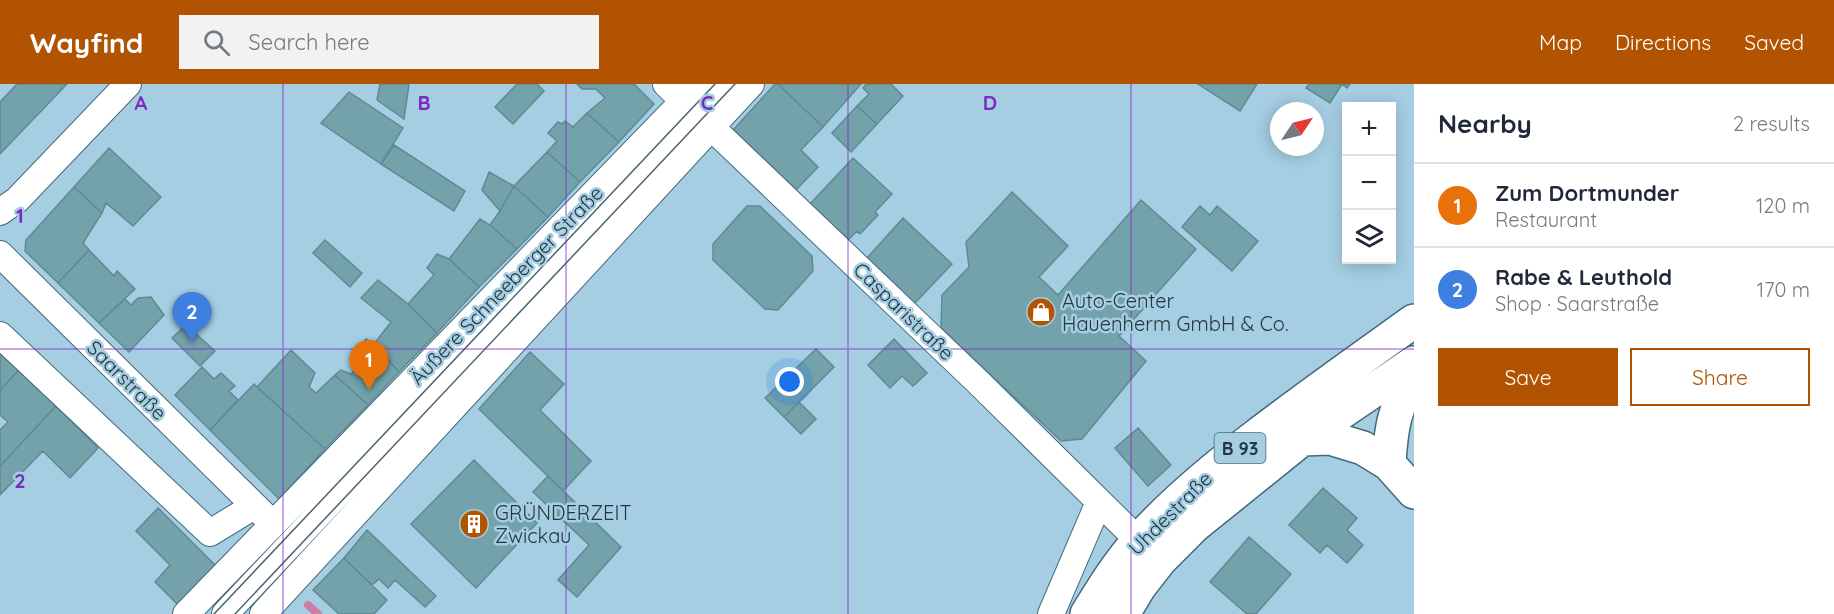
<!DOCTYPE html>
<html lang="en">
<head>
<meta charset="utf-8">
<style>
	:root { --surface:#fff; --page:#f2f2f3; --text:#1f2937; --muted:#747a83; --line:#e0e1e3; --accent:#b15300 }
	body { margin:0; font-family:Quicksand,sans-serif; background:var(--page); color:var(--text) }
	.controls { position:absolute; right:18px; top:18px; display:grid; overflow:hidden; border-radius:0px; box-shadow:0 3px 15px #0003 }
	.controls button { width:54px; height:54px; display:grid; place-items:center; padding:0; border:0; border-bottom:2px solid var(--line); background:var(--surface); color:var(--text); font:30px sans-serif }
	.compass { position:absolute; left:1270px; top:18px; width:54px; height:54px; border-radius:50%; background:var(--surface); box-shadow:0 3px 15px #0003; rotate:55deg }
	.you { position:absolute; left:790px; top:298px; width:21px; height:21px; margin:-15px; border:4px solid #fff; border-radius:50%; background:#1a73e8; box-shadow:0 0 0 9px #1a73e833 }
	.badge { display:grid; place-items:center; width:39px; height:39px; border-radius:50%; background:var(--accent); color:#fff; font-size:20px; font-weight:700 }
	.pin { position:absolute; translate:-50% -50px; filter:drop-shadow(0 2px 3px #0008) }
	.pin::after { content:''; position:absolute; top:32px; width:21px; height:18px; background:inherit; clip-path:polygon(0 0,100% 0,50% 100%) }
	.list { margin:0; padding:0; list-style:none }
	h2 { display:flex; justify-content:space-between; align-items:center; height:78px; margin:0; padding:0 24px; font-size:26px }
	h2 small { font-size:20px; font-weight:400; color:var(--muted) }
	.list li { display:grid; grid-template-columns:39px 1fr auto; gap:18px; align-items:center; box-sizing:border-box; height:84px; padding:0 24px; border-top:2px solid var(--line) }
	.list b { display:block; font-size:22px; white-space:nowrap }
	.list p { margin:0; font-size:20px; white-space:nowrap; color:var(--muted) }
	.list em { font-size:20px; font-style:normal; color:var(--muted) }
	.actions { display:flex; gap:12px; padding:18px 24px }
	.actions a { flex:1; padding:14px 0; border:2px solid var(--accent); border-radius:0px; text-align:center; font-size:21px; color:var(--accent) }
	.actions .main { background:var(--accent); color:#fff }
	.icon { flex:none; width:33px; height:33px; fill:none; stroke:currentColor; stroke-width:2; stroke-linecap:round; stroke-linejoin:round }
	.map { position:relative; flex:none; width:1414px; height:530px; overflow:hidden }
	header { display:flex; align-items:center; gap:36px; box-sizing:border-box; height:84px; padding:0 30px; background:var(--accent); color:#fff }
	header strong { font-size:28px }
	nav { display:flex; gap:33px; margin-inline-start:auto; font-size:21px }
	.search { width:420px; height:54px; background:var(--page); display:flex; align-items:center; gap:15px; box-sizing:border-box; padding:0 21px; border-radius:0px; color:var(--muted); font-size:22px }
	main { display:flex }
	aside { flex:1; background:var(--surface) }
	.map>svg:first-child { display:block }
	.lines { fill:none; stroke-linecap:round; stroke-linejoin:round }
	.stream { stroke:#ca81a3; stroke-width:8 }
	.building { fill:#73a2ab; stroke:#5c8b94; stroke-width:1.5 }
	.minor-casing { stroke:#44697c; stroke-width:28 }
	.major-casing { stroke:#44697c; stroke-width:36 }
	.minor { stroke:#fff; stroke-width:26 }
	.major { stroke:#fff; stroke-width:33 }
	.tram { stroke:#4c646f; stroke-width:1.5 }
	.grid { fill:none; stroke:#7b2cbf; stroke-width:1.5; stroke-opacity:0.55 }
	.labels { text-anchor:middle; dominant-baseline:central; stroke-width:5; stroke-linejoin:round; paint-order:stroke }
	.shield { fill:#a5cee3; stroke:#4c6470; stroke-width:1.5 }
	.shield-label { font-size:18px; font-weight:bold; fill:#26363e }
	.street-label { font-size:20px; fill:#26363e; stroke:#a5cee3 }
	.poi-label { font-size:20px; fill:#26363e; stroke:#a5cee3; text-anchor:start }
	.grid-label { font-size:20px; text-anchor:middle; font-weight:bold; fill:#7b2cbf; stroke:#a5cee3; stroke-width:5; stroke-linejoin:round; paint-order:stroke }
</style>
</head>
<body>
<header>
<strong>Wayfind</strong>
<div class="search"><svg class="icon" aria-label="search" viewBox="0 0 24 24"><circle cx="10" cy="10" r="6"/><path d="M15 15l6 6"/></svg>Search here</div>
<nav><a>Map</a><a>Directions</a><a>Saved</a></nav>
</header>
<main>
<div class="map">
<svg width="1414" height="530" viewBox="0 0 1414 530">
	<rect width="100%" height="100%" fill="#a5cee3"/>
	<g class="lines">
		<!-- stream -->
		<path class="stream" d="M308,521L318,530"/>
	</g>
	<!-- building -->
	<path class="building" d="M17,0H67L0,70V18Z
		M380,0H409L404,35L377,16Z
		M517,0H537L544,7L513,40L495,23Z
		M577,0H634L654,20L619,58L587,29L605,14L596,5H582Z
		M775,0H778L823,43L801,66L818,83L796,106L733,46Z
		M778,0H861L823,43Z
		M866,0H891L903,12L877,40L857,22L869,10L863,4Z
		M1198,0H1257L1240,27Z
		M1309,0H1350L1347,4L1342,0L1330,19L1306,4Z
		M349,8L403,44L381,80L321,39Z
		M857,22L877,40L851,68L832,49Z
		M587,29L619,58L580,98L547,68L557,57L548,49L558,38L562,40L565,37L573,43Z
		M394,61L465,107L454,127L381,80Z
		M109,64L161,113L133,142L106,119L102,129L74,103Z
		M547,68L580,98L548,133L514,102Z
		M853,74L892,110L875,128L878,131L860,150L857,147L848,156L810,120Z
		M489,88L514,102L500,127L482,106Z
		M514,102L548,133L517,165L490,141L500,127Z
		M74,103L102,129L83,159L89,166L58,199L25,167L26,156Z
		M1012,108L1068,162L1039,193L1058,211L1141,116L1196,165L1119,252L1146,277L1082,355L1061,357L941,244L942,211L969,183L966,158Z
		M747,122H760L812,172L813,187L778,226L765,225L713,176V160Z
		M1200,122L1210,131L1217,122L1258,157L1232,187L1182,143Z
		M903,134L952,180L914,220L867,174Z
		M480,135L490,141L517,165L479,203L449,175Z
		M325,156L362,189L350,203L313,169Z
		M89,166L114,192L117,187L135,205L99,239L58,199Z
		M437,170L449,175L479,203L437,249L408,220L434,191L427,184Z
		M378,196L408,220L437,249L399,288L374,260L391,238L361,214Z
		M151,213L164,231L129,268L99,239L125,215L131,221L138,214Z
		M186,241L215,267L200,282L172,254Z
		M366,255L374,260L399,288L368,321L335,291L341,286L351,290L358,282L351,274Z
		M894,255L927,289L913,302L902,292L890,304L868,281Z
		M816,265L834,283L784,333L765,314Z
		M291,266L315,289L309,303L316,309L335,291L368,321L325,365L257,303Z
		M0,268L19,286L0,306Z
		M530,268L564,300L540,326L591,377L563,407L479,325Z
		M202,283L214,295L221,289L235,302L229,307L238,316L210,346L175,311Z
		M19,286L56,322L0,382V346L8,338L0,331V306Z
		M254,300L325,365L279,415L210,346Z
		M799,318L816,335L801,350L784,333Z
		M56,322L98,364L70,394L43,367L0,411V382Z
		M1138,344L1171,381L1148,402L1115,364Z
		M474,376L537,439L476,504L411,440Z
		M548,392L621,463L577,513L558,496L589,461L533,408Z
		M1323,404L1357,434L1347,446L1363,461L1347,479L1327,461L1320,469L1289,441Z
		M158,424L220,486L183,526L155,498L170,481L136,447Z
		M367,446L436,512L425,523L395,496L388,504L379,495L372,501L344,474Z
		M1249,453L1291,490L1256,530H1247L1210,498Z
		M344,474L387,516L374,530H339L313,506Z"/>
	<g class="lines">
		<!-- minor casing -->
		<g class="minor-casing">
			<path id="minor" d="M666,0L979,299L1138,456
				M0,128L17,116L128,0
				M0,170L273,440
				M0,251L210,449L254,422
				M186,530L700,0
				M225,530L724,0
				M263,530L751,0
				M1051,530L1099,418"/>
		</g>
		<!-- major casing -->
		<g class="major-casing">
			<path id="major" d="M1302,355L1330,354L1363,364L1389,380L1414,408
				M1389,380C1391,343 1394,324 1414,292
				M1087,530C1103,504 1119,478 1139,456C1174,417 1214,384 1255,353C1307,313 1361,275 1414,237
				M1123,530L1139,503L1160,476L1194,442L1302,355L1414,279"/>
		</g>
		<!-- minor -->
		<use href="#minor" class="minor"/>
		<!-- major -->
		<use href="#major" class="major"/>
		<!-- tram -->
		<path class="tram" d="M214,530L715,0
			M235,530L735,0"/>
	</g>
	<!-- grid -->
	<path class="grid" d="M283,0V530M566,0V530M848,0V530M1131,0V530M0,265H1414"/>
	<!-- icons -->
	<defs>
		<g id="shop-disc" transform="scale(1.5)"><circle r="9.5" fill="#b15300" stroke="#a5cee3"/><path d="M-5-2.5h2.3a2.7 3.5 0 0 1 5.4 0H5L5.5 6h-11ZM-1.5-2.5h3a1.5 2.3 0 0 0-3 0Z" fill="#fff"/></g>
		<g id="building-disc" transform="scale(1.5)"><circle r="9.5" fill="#b15300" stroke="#a5cee3"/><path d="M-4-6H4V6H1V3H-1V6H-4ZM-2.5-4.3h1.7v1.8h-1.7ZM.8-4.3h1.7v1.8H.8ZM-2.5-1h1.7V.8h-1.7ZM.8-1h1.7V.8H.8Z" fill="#fff"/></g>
	</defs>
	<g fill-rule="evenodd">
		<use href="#shop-disc" x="1041" y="228"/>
		<use href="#building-disc" x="474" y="440"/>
	</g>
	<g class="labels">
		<!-- shield labels -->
		<rect class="shield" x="1214.5" y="349" width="51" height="30" rx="4.5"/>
		<g class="shield-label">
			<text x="1240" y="364">B 93</text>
		</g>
		<!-- street labels -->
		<g class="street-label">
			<text transform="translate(506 201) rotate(-46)">Äußere Schneeberger Straße</text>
			<text transform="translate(904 227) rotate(44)">Casparistraße</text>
			<text transform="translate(127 296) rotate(45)">Saarstraße</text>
			<text transform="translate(1170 429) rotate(-45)">Uhdestraße</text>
		</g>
		<!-- poi labels -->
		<g class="poi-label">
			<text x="1062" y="216">Auto-Center<tspan x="1062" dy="23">Hauenherm GmbH &amp; Co.</tspan></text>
			<text x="495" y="428">GRÜNDERZEIT<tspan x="495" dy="23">Zwickau</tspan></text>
		</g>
	</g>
	<g class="grid-label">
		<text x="141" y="26">A</text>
		<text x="424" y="26">B</text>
		<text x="707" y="26">C</text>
		<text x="990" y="26">D</text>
		<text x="20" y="139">1</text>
		<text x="20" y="404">2</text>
	</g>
</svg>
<div class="controls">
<button>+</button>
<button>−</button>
<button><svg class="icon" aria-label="layers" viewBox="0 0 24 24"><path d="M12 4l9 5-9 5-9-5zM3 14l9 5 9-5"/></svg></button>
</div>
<svg class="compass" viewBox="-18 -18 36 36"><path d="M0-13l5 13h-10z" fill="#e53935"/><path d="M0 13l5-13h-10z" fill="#747a83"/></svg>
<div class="you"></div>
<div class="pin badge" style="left:369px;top:306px;background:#e8710a">1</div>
<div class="pin badge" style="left:192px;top:258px;background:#3f7fe0">2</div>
</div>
<aside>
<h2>Nearby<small>2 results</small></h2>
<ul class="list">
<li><span class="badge" style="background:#e8710a">1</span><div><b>Zum Dortmunder</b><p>Restaurant</p></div><em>120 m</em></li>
<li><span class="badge" style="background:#3f7fe0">2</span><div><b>Rabe &amp; Leuthold</b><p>Shop · Saarstraße</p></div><em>170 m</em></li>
</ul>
<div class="actions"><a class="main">Save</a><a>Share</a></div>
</aside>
</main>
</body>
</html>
